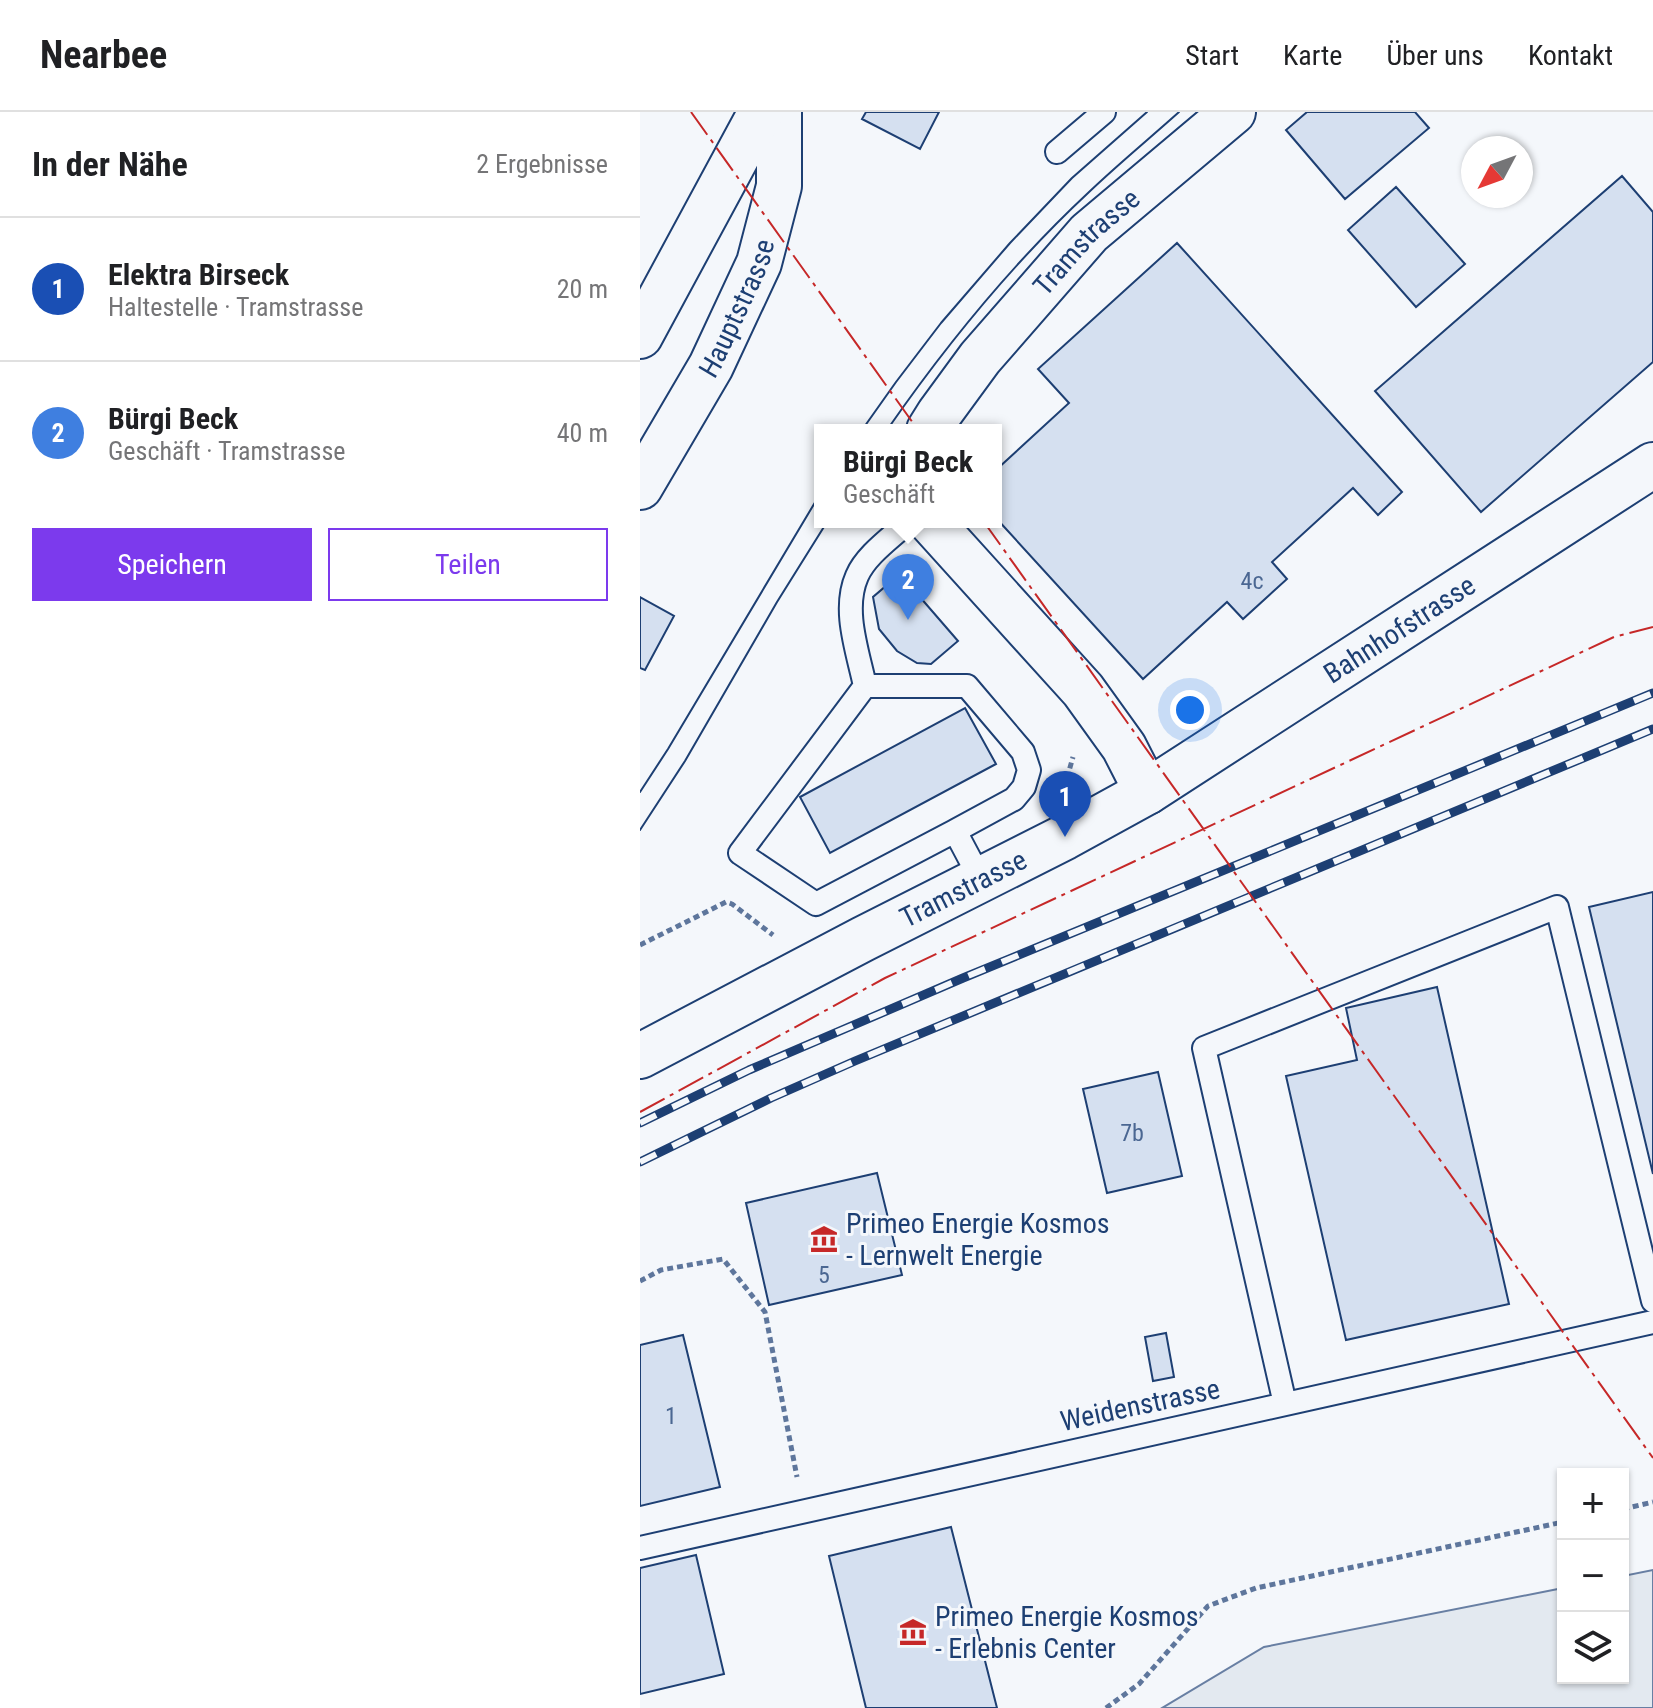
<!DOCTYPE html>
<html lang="de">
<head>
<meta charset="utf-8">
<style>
	:root { --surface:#fff; --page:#f6f6f6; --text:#202124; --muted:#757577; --line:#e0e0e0; --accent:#7c3aed }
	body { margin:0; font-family:"Roboto Condensed",sans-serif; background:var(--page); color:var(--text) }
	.controls { position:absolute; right:24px; bottom:24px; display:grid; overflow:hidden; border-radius:0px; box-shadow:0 2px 6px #0004 }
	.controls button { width:72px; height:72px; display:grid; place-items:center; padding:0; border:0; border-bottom:2px solid var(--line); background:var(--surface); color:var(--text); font:40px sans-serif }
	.compass { position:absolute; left:821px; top:24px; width:72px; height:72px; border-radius:50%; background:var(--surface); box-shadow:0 2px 6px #0004; rotate:229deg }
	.you { position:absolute; left:550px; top:598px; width:28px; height:28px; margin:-20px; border:6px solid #fff; border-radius:50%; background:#1a73e8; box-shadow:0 0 0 12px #1a73e833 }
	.badge { display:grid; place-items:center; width:52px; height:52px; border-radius:50%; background:var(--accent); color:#fff; font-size:26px; font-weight:700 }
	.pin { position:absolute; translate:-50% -66px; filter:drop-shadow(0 2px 4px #0008) }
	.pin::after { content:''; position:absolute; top:42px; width:28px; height:24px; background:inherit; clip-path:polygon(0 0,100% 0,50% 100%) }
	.popup { position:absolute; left:174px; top:312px; width:188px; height:104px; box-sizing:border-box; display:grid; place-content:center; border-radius:0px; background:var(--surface); filter:drop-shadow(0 2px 6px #0005); font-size:26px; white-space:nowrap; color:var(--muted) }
	.popup b { font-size:30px; color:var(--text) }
	.popup::after { content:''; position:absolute; left:50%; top:100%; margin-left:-16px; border:16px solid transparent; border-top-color:var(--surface) }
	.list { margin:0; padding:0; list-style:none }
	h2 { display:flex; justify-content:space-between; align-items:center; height:104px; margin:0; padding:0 32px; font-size:34px }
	h2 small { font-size:26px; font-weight:400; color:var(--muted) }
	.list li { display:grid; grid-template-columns:52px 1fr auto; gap:24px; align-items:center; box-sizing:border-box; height:144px; padding:0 32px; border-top:2px solid var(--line) }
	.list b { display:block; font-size:30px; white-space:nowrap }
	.list p { margin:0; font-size:26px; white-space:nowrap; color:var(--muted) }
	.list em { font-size:26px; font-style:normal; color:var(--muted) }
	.actions { display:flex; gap:16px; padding:24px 32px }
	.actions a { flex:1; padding:18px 0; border:2px solid var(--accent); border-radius:0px; text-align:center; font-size:28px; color:var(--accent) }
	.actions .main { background:var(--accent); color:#fff }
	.icon { flex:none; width:44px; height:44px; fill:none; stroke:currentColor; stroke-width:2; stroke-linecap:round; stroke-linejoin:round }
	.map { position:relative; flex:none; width:1013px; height:1596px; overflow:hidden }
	header { display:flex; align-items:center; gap:48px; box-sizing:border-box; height:112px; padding:0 40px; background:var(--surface); border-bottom:2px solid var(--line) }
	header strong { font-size:38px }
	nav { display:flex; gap:44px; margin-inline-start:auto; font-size:28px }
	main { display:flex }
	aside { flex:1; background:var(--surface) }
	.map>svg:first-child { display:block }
	.green { fill:#e3e9f0; stroke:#687fa3; stroke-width:2 }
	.building { fill:#d5e0f0; stroke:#1d3f73; stroke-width:2 }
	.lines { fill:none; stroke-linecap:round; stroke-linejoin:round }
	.service-casing { stroke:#1d3f73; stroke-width:26 }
	.minor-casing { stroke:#1d3f73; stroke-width:48 }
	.secondary-casing { stroke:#1d3f73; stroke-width:48 }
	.path { stroke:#5e769c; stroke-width:5; stroke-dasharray:6 4; stroke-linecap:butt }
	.service { stroke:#f4f7fb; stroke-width:22 }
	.minor { stroke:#f4f7fb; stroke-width:44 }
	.secondary { stroke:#f4f7fb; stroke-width:44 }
	.tram { stroke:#1d3f73; stroke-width:2 }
	.rail-casing { stroke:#1d3f73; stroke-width:9 }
	.rail { stroke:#f4f7fb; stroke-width:6; stroke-dasharray:18; stroke-linecap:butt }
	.power { stroke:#c62828; stroke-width:2; stroke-dasharray:28 6 4 6; stroke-linecap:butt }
	.labels { text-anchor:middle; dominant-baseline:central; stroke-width:6; stroke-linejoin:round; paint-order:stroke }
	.number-label { font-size:24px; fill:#4b6792 }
	.street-label { font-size:28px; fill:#1d3f73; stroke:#f4f7fb }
	.poi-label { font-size:28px; fill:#1d3f73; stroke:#f4f7fb; text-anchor:start }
</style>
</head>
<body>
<header>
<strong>Nearbee</strong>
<nav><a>Start</a><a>Karte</a><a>Über uns</a><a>Kontakt</a></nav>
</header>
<main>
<aside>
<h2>In der Nähe<small>2 Ergebnisse</small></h2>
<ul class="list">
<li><span class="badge" style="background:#1a4fb4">1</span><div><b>Elektra Birseck</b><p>Haltestelle · Tramstrasse</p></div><em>20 m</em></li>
<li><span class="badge" style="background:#3f7fe0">2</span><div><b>Bürgi Beck</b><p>Geschäft · Tramstrasse</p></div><em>40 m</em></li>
</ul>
<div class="actions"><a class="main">Speichern</a><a>Teilen</a></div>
</aside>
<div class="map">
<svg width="1013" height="1596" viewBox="0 0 1013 1596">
	<rect width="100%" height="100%" fill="#f4f7fb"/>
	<!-- green -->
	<path class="green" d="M1013,1458V1596H522L624,1535L923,1476V1566H983V1464Z"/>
	<!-- building -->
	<path class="building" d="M226,0H299L280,37L222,7Z
		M667,0H775L789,16L705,87L646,18Z
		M982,64L1013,100V250L841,400L735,279Z
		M756,75L825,152L776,195L708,118Z
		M537,131L762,380L738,403L713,376L632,450L647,467L603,507L587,490L503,567L356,406V358L429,291L398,257Z
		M260,462L318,529L291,552L277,551L257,539L239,517L233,485Z
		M0,485L34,504L5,558L0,556Z
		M325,596L356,652L190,741L160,685Z
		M1013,780V1062L949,795Z
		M797,875L869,1192L706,1228L646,964L717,948L706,896Z
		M518,960L542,1064L467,1081L443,977Z
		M237,1061L262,1163L129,1193L106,1091Z
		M526,1221L534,1265L513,1269L505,1225Z
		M43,1223L80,1375L0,1394V1233Z
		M311,1415L357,1596H226L189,1444Z
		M56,1443L84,1562L0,1582V1456Z"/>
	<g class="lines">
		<!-- service casing -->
		<g class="service-casing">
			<path id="service" d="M417,40L464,0
				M268,410C251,426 226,443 217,464C202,498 218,540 225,574L100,741L176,792L315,719L341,768
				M225,574H327L383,640L389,658L384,675L374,687L315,719
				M645,1292L564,936L917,795L1013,1189
				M0,1436L1013,1210"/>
		</g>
		<!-- minor casing -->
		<g class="minor-casing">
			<g id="minor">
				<path id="s1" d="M289,318L299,302L340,246L449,121L593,0"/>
				<path id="s2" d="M0,375L71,254L119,151L139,74V0"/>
				<path d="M291,410L443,578L484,635L507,680"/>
				<path id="s3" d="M0,944L223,827L425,725L507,680L1013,353"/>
			</g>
		</g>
		<!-- secondary casing -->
		<g class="secondary-casing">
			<path id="secondary" d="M0,224L121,0"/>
		</g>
		<!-- path -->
		<path class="path" d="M427,666L433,645
			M0,833L86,790L92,792L133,823
			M0,1169L21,1158L83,1147L125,1200L157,1365
			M983,1397L1013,1390
			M466,1596L499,1572L568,1494L616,1476L923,1410"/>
		<!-- service -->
		<use href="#service" class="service"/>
		<!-- minor -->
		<use href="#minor" class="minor"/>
		<!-- secondary -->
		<use href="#secondary" class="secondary"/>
		<!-- tram -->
		<path class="tram" d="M222,318L256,270L301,211L370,131L432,66L507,0
			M247,318C306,233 372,152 448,81C477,53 509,27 539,0
			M0,680L28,637L180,382
			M0,718L45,649L137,490L187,410"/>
		<!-- rail casing -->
		<g class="rail-casing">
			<path id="rail" d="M0,1011L109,958L323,866L1013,581
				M0,1050L131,986L215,949L1013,617"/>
		</g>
		<!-- rail -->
		<use href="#rail" class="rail"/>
		<!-- power -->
		<path class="power" d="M51,0L278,318
			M344,410L1013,1346
			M0,1000L245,866L974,525L1013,515"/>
	</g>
	<!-- icons -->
	<defs>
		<g id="museum-bare" transform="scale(2.16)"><path d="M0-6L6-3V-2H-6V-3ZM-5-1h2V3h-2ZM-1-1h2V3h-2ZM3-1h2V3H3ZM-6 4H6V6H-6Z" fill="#c62828" stroke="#f4f7fb" stroke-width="2.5" paint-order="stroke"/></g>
	</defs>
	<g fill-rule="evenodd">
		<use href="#museum-bare" x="184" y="1127"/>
		<use href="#museum-bare" x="273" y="1520"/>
	</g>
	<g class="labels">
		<!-- number labels -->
		<g class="number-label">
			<text x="612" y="469">4c</text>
			<text x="492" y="1021">7b</text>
			<text x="184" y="1163">5</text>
			<text x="31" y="1304">1</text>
		</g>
		<!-- street labels -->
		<g class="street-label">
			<text stroke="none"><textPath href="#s1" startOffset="246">Tramstrasse</textPath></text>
			<text stroke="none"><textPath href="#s2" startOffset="204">Hauptstrasse</textPath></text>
			<text stroke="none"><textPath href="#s3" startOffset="872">Bahnhofstrasse</textPath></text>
			<text stroke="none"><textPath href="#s3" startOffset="364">Tramstrasse</textPath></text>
			<text transform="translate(500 1293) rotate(-12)">Weidenstrasse</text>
		</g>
		<!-- poi labels -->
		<g class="poi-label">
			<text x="206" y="1111">Primeo Energie Kosmos<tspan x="206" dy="32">- Lernwelt Energie</tspan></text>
			<text x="295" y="1504">Primeo Energie Kosmos<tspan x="295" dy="32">- Erlebnis Center</tspan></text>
		</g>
	</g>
</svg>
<div class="controls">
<button>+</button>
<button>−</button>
<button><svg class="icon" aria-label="layers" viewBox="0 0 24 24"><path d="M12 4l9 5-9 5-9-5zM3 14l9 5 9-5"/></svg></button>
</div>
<svg class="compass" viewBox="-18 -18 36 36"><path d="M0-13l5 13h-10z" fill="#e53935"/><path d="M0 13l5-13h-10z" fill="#757577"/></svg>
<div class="you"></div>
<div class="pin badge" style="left:425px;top:725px;background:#1a4fb4">1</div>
<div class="pin badge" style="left:268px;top:508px;background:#3f7fe0">2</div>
<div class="popup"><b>Bürgi Beck</b>Geschäft</div>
</div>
</main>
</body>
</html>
